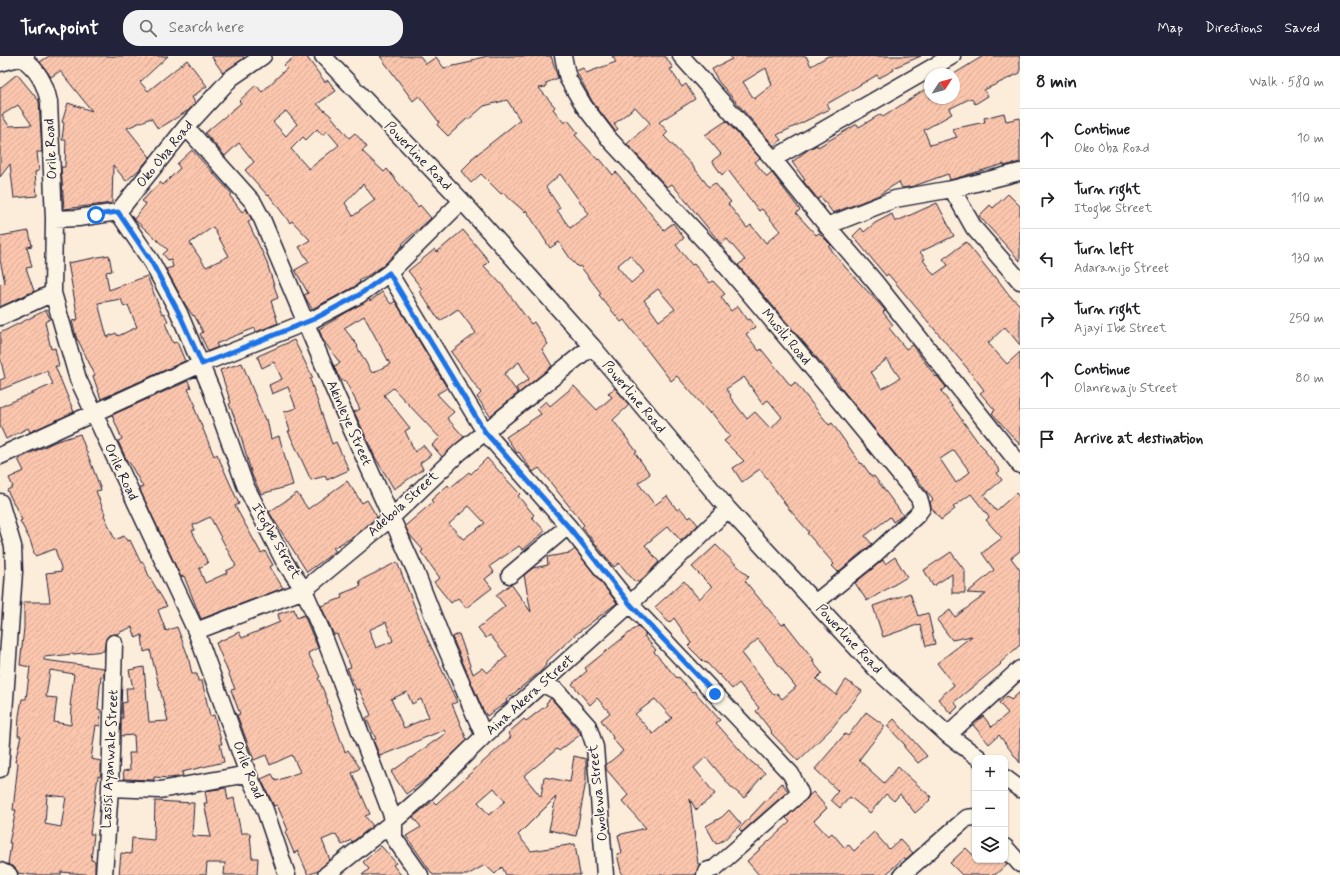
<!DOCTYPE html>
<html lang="en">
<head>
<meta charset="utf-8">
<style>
	:root { --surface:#fff; --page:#f2f2f2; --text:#202124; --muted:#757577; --line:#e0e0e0; --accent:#22223b }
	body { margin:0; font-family:Mynerve,sans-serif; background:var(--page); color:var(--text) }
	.controls { position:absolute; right:12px; bottom:12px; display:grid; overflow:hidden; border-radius:8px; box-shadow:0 1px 3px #0004 }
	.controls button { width:36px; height:36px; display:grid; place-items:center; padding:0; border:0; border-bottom:1px solid var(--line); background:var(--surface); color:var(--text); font:20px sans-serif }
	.compass { position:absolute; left:924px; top:12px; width:36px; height:36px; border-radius:50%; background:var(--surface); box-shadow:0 1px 3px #0004; rotate:54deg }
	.stop { position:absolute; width:12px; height:12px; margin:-9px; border:3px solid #1a73e8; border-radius:50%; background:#fff }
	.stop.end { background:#1a73e8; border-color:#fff; box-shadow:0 1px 4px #0008 }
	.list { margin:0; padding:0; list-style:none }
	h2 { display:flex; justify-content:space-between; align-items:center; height:52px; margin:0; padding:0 16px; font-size:17px }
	h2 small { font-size:13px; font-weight:400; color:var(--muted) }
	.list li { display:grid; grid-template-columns:26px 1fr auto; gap:12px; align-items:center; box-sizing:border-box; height:60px; padding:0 16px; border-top:1px solid var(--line) }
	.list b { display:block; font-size:15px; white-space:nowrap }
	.list p { margin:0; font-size:13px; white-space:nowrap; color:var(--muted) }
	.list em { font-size:13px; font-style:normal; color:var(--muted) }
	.icon { flex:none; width:22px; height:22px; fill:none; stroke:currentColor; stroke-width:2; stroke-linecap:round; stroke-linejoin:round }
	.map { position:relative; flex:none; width:1020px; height:819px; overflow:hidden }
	header { display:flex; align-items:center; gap:24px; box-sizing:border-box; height:56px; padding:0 20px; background:var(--accent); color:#fff }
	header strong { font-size:19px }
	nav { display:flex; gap:22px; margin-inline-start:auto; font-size:14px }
	.search { width:280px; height:36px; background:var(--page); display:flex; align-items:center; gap:10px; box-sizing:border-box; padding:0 14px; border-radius:16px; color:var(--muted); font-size:15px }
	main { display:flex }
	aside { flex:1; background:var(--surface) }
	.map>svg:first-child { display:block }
	.building { fill:url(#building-hatch); stroke:#22223b; fill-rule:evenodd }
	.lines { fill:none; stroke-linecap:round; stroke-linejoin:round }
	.minor-casing { stroke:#22223b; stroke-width:19 }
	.minor { stroke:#fcf5e5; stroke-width:16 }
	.route { stroke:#1a73e8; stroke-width:5 }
	.labels { text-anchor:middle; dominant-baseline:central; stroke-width:3.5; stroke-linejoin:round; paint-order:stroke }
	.street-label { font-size:14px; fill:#22223b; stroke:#fcf5e5 }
</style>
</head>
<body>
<header>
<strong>Turnpoint</strong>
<div class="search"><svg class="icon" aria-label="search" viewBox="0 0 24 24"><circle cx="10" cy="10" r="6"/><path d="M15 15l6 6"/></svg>Search here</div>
<nav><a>Map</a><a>Directions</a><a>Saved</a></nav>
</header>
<main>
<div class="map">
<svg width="1020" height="819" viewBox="0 0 1020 819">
	<defs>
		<pattern id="building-hatch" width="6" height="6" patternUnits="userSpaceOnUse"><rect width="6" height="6" fill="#fbc6ad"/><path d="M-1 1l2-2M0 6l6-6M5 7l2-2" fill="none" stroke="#d7aa96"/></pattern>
	</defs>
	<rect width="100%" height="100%" fill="#fcecda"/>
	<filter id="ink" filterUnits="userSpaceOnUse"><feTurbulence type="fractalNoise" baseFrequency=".025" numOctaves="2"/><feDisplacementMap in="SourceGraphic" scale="8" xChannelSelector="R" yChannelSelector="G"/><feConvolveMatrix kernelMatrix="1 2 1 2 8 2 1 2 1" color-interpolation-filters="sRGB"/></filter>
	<g filter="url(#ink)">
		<!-- building -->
		<path class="building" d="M49,0H168L140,26L148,35L187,4L207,30L192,41L195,47L189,54L158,73L151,62L127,72L150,101L140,113L126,125L113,109L112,147L64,153L61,111H65L66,84H62L64,67L62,66L68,47L92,55L60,15L51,21L40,6Z
			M211,0H243L244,2L223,17Z
			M296,0H306L325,26L328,24L336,35L317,48L331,60L349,82L355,77L367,91L362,95L384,116L387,113L418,151L420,149L431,162L402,188L403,189L383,210L359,225L360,226L354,231L312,253L304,239L308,237L295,214L309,206L299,191L310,184L292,165L290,167L269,139L268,140L245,114L254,106L239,87L225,100L205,77L241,47L239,45L256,29L262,36L287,12L284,9ZM286,55L297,68L286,80L273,66ZM317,73L322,79L327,75L339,89L309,113L291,93L303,81L306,84ZM363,128L375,144L353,160L345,147Z
			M380,0H420L426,8L436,1L444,12L472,6V4L487,0H551L558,22L546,27V31L539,32L555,51L553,53L564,67L568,64L578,77L575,79L598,104L600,103L613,119L616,116L664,174L673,167L684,182L676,189L692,209L694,208L710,227L713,225L725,238L721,241L731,255L738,250L748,264L750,263L756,271L746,278L759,295L761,293L791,330L795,326L829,369L832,367L861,408L862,407L872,421L874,420L903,459L893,466L890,461L865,480L872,488L838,516L832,510L834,508L807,477L809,476L789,453L760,413L742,426L733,412L744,405L724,385L730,380L711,356L710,358L677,320L671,325L624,264L621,266L599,239L601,237L580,210L578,211L572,205L559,186L550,192L526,154L525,156L503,137L501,138L481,118L471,127L461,115L472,104L471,103L520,64L507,44L484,50L469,63L468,62L448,80L437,69L439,66L419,40L413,45ZM560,118L589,158L570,172L557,154L560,152L546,131ZM630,199L644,216L631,227L617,210ZM658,233L675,253L659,265L644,244ZM744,321L763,348L768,344L782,361L771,373L755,356L747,363L730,341L731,339L726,333Z
			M612,0H665L673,12L670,13L682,31L686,28L695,43L659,66L668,76L664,80L692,109L709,131L715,127L731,146L728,148L747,172L751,169L766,187L780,175L762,153L759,155L728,114L722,119L712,105L721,98L705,79L726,65L760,102L755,106L767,121L772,117L800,154L796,157L816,179L819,177L831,189L829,191L845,211L885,254L883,256L893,269L889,272L906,293L912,289L936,321L937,320L946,331L941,335L978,386L986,394L985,395L1000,415L997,417L1002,424L984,439L996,455L1016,437L1020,442V495L1011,502L1020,514V589L1000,607L1001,608L954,646L958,651L951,658L938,643L954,629L937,607L972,580L952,584L937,564L950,554L955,561L986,538L967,537L994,514L982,497L1002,482L986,464L989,461L971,438L953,451L955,453L941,464L931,451L930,446L933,444L915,420L914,421L841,332L840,329L738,209L745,204L727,183L721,188L672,128L667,131L627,88L650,67L635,51L614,68L618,73L615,75L592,45L576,15L583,12L586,17L616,6ZM887,303L900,322L882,333L871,316ZM954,394L970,416L956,427L940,403Z
			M730,0H806L811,10L828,0H921L893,12L894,14L879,22L877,19L827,48L830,53L777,79L781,84L774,90L718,25L712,13L732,3ZM766,12L772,29L754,43L743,26Z
			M983,0H1020V17L984,34L988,40L975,48L971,42L949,53L952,58L924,74L930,89L957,81L952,73L985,66L984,62L1004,57L1006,65L1020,62V106L1004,110V108L950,124L948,118L914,130L902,132L899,126L877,140L833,157L821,141L818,143L803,125L805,124L792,106L809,93L817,89L818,91L857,68L859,71L881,58L883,61L930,30V42H954V18Z
			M17,18L39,45L42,96H37L39,115L35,116L37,140L14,142L10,108L0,121V32ZM18,49L32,69L9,70L2,59Z
			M192,94L232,138L230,140L242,156L246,153L252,164L248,166L266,204L278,242L271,245L278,267L256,276L255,272L232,281L216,288L218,291L208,295L200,278L203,276L194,259L193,260L185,248L166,213L173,211L171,203L168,204L163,198L168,194L134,163L146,148L142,145L160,126L163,129L180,112L177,108ZM213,171L229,200L206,211L190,187Z
			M1008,138L1020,150V205L979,160L990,149L993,152Z
			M937,147L954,180L920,196L925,203L923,204L934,219L948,209L943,203L966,186L994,221L995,220L1010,240L1020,249V289L1005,271L988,287L1007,308L1020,296V389L992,357L995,354L980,337L984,334L967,312L888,218L886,220L853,180L861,172L864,176L875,167L892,158L895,166Z
			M463,174L489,205L484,210L504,231L531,268L534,266L548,288L542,293L552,310L519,337L516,332L529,323L519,306L504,318L518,337L490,360L477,341L481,337L451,296L476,277L458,253L440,265L419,235L422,233L408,215L435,193L437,196Z
			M29,175L32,190L27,191L32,211L26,212L34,235L0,251V228L5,227L0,204V180Z
			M109,199L112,215L106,216L109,234L147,220L162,258L164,257L168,265L165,267L173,287L177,286L185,305L101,343L93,320L95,319L78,284H77L72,265L78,263L68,207ZM121,243L124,251L128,249L137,271L118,280L116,277L107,281L98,247Z
			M382,236L391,248L395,245L447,332L437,338L454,356L447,362L464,381L442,401L432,389L440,382L393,332L384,339L410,372L405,375L415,396L423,389L431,399L420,407L423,413L394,433L375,401L361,370L354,356L360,353L345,324L342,325L337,318L334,310L340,307L323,284L319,273L369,243L370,245ZM364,260L390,308L372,317L357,291L358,290L344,272Z
			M46,254L50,263L45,266L51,293L55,292L59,310H55L74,356L30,376L28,372L6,383L0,370V351L53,328L47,315L0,334V324L5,322L0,301V277Z
			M294,284L313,322L310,323L332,388L336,386L349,414L327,424L325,420L311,424L288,375H290L284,356L296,352L288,331L272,338L269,329L282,323L274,306L262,312L258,302V300Z
			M242,307L265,364L267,363L271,383L279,380L293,429L261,438L252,419L238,370L229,348L231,347L220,314Z
			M188,325L191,332L188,333L196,350L194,351L214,400L217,398L239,448L235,450L261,497L265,495L273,509L270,511L283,532L201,563L184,520L181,521L141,436L140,432L143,431L129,406L128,407L118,385L122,383L112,359ZM210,461L236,510L226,515L227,517L205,527L199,512L208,507L192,475L195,474L193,469Z
			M574,330L597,354L612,341L608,337L615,332L629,349L613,364L637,396L635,397L650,418L638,427L655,449L667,440L677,454L680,452L689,462L691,460L698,469L681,485L668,470L645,489L659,506L639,527L637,525L635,526L619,507L614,511L582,471L584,469L539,412L533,416L519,396L517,397L506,381L541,358L537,353L546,345L550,350Z
			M80,378L101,434L96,435L105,458L104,459L115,484L124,480L127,485L130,484L141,507L143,506L149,520L167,550L158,554L166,575L177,571L188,600L192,618H197L198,625H202L210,660L214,659L222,688H220L224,706L182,716L183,720L170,722L154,721V724L124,723L123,715L130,714L129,697H135L134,679L121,680V662H123L122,647L127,646L126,632H133L129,614L144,611L149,666L168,665L150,594L144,596L142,579L136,582L132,571L116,578L109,579L106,583L104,595L44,601V604L104,612V621L101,620L98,653L101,654L100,670L96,669L91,703L101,705V716L100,721L98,720L90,778H94L91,804L95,805V819L61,816V819H31L18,817L16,813L8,808L11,787H9L16,754H13L18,707L15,706L21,680H18L19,660L22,643H26L30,611L20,609L24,572V546H50L46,517L62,515L55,493L35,500L30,484L20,465L22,464L7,434L13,431L9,422L24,415L18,403L57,385ZM50,614L74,618L70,650H72L71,669L54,666L57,642L46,641ZM47,739L66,741L61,771L45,768Z
			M487,402L520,438L518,440L534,459L532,461L545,475L523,494L519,490L490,510L494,516L485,523L492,532L466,552L458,542L451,547L434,526L440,522L421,496L423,494L409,478L405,470L433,446L431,444L448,429L450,432L469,416L471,418ZM469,450L485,467L463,483L449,468Z
			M347,425L362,447L367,444L377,461L355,480L333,492L336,495L307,516L269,456L297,437L308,453Z
			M716,489L749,521L745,525L758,541L782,569L785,567L814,604L812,605L822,617L816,623L836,639L846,624L862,635L831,673L798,705L771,677L772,676L756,655L759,652L739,627L732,633L719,618L718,619L706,606L705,607L688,590L691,587L674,562L669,567L655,551L684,525L699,543L712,531L692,511ZM758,583L796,631L782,643L777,637L774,639L742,597Z
			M575,493L617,547L576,578L545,607L546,609L541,615L506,644L507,646L487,660L483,654L452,581L459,578L473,618L482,612L487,617L507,600L490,579L486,582L478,572L505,550L496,539L511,528L531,556L524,519L533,512L548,509L547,501L570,497Z
			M951,496L965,515V537H952V518L933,530L924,514Z
			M895,501L907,521L867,545L855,527L883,504L885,508Z
			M397,506L427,582L457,646L452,648L467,684L429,721L406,738L391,716L446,677L444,674L380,700L373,684L376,683L366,662L371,659L359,633L356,634L347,612L351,611L337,578L334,579L321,550L342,542L341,538L361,530L359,525ZM386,566L393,585L376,592L369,574ZM407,636L412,648L421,643L429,661L404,672L391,643Z
			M910,537L918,560L928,557L935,588L926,590L920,568L883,581L873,550Z
			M294,553L297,562L304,559L318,592L308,597L320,621L318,622L328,645L327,646L345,696L348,694L360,712L352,717L370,758L365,760L373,770L352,786L351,784L342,789L336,778L322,784L330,804L318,815L308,819L298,795L294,797L285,776L288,774L277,749L274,750L261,723L272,718L276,725L300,716L292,699L270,709L266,699L254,704L237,659L240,658L231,634L235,633L216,587L239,576L242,582L280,566L278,558Z
			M638,570L646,579L644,580L656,594L654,596L677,622L679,621L692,636L694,635L720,664L716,667L748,703L765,717L744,742L731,731L706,701L694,712L715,738L696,754L690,743L698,808H700L696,819H622L617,798L622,797L618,779L646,772L622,745L628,739L606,713V709L623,695L612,682L613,681L601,664L610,657L597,642L590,649L572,628L587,615L585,612ZM655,643L672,662L653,678L635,658Z
			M1020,636V707L999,679L989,688L973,669L983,660L992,671L1008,657L999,647L1007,640L1011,644Z
			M551,642L581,678L559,695L557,693L524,720L541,741L544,721L570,726L574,700L586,703V725L576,780L549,774L556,741L518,779L531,795L575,788L580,819H506L502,811L495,818L485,809L467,819H433L406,780L421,771L413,761L433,745L436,748L511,681L508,677L524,663L526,665L547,649L546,647ZM494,732L505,745L489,759L478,746Z
			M866,656L885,670L859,704L884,727L898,711L931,741L929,743L930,744L915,757L900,738L894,745L886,738L870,757L850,741L840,752L831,744L838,735L815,713L845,678L848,680Z
			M894,663L927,700L918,707L904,691L905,689L887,670Z
			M782,727L788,735L742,776L739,773Z
			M226,732L228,744L234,742L241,777H250L252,802H258L257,819H224L225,807H207L206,819H119L121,797L131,798L132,782L154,784L155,745L194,747L192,780L211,781L204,747H207L205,735Z
			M813,736L827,752L814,765L828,780L832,777L845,792L848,788L854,795L874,776L889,793L900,783L913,797L906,803L904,802L885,819H759L747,805L790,766L786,762Z
			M729,754L741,768L724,784L716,788L706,770L722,761Z
			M381,790L396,807L393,809L401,819H362L369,813L363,806Z
			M966,792L975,801V804H1004L1007,808L995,819H962L950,807Z"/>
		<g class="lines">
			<!-- minor casing -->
			<g class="minor-casing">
				<path id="minor" d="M323,0L462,145L592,290L728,453L878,615L948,679L979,702
					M563,0L568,23L584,50L610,84L710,191L804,302L919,442L922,452L917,459L873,500L815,547
					M681,0L773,103L827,170L875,226L1020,409
					M22,2C38,14 45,27 49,46L54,163L53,237L78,323L196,575L248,718L265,754L287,819
					M0,7L26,0
					M186,71L253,146L262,163L337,341L415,514L443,585L484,680
					M773,103L952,0
					M952,133L974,172L1020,225
					M118,156L151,205L179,257L211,333L245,429L284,505L304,534L323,578L394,765V782L420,819
					M54,163L78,162L118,156L186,71L231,22L263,0
					M827,170L895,143L952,133L1020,116
					M389,217L485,376L568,470L630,548L791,718L800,737L715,812L706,815L705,819
					M0,261L53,237
					M0,400L201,308L314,263L359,239L389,217L462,145
					M0,446L13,490L14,516L0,713
					M510,519L568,470
					M196,575L304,534L392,461L460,396L592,290
					M543,628L557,635L588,670L595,691L605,819
					M948,679L1020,613
					M1005,722L1020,733
					M110,732L160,734L248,718
					M1005,791L1020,808
					M0,815L9,819
					M104,819L110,732L114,587
					M326,819L394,765L427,736L484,680L630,548L728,453
					M902,819L961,767L967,762L975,761"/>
			</g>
			<!-- minor -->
			<use href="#minor" class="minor"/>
		</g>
	</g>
	<g class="lines" filter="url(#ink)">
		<!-- route -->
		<path class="route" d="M96,159L118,156L151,205L179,257L202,308L314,263L359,239L389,217L485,376L573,476L630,548L715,638"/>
	</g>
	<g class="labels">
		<!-- street labels -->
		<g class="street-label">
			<text transform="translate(51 93) rotate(-93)">Orile Road</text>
			<text transform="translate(165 98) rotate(-51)">Oko Oba Road</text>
			<text transform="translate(418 100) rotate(46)">Powerline Road</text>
			<text transform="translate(786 281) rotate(50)">Musili Road</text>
			<text transform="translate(634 341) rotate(50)">Powerline Road</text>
			<text transform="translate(349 367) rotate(66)">Akinleye Street</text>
			<text transform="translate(121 416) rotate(65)">Orile Road</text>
			<text transform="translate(403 448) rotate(-42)">Adebola Street</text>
			<text transform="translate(276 485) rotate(60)">Itogbe Street</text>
			<text transform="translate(849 583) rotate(47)">Powerline Road</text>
			<text transform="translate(530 639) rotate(-42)">Aina Akera Street</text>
			<text transform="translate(110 703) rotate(-87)">Lasisi Ayanwale Street</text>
			<text transform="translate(248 714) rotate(68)">Orile Road</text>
			<text transform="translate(598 737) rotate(-96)">Owolewa Street</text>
		</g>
	</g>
</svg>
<div class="controls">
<button>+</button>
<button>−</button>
<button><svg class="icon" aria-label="layers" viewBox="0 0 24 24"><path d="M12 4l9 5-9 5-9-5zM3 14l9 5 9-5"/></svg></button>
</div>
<svg class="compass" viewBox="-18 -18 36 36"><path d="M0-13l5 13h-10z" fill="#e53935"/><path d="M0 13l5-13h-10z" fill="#757577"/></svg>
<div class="stop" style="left:96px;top:159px"></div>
<div class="stop end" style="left:715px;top:638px"></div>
</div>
<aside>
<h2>8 min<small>Walk · 580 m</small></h2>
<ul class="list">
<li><svg class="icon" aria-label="ahead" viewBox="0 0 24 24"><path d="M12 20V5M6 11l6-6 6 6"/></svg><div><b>Continue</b><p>Oko Oba Road</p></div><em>10 m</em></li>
<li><svg class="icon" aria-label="right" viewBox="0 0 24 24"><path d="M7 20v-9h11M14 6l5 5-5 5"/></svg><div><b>Turn right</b><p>Itogbe Street</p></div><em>110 m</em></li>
<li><svg class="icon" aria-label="left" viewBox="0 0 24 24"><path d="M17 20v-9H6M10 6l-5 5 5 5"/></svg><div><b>Turn left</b><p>Adaranijo Street</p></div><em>130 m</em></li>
<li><svg class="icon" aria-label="right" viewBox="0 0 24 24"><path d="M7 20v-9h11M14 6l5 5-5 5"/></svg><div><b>Turn right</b><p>Ajayi Ibe Street</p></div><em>250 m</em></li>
<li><svg class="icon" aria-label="ahead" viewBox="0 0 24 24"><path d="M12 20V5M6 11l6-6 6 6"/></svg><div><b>Continue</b><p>Olanrewaju Street</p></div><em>80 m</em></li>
<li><svg class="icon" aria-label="arrive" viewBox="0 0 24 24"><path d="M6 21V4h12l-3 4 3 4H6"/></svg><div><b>Arrive at destination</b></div></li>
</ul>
</aside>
</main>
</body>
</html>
